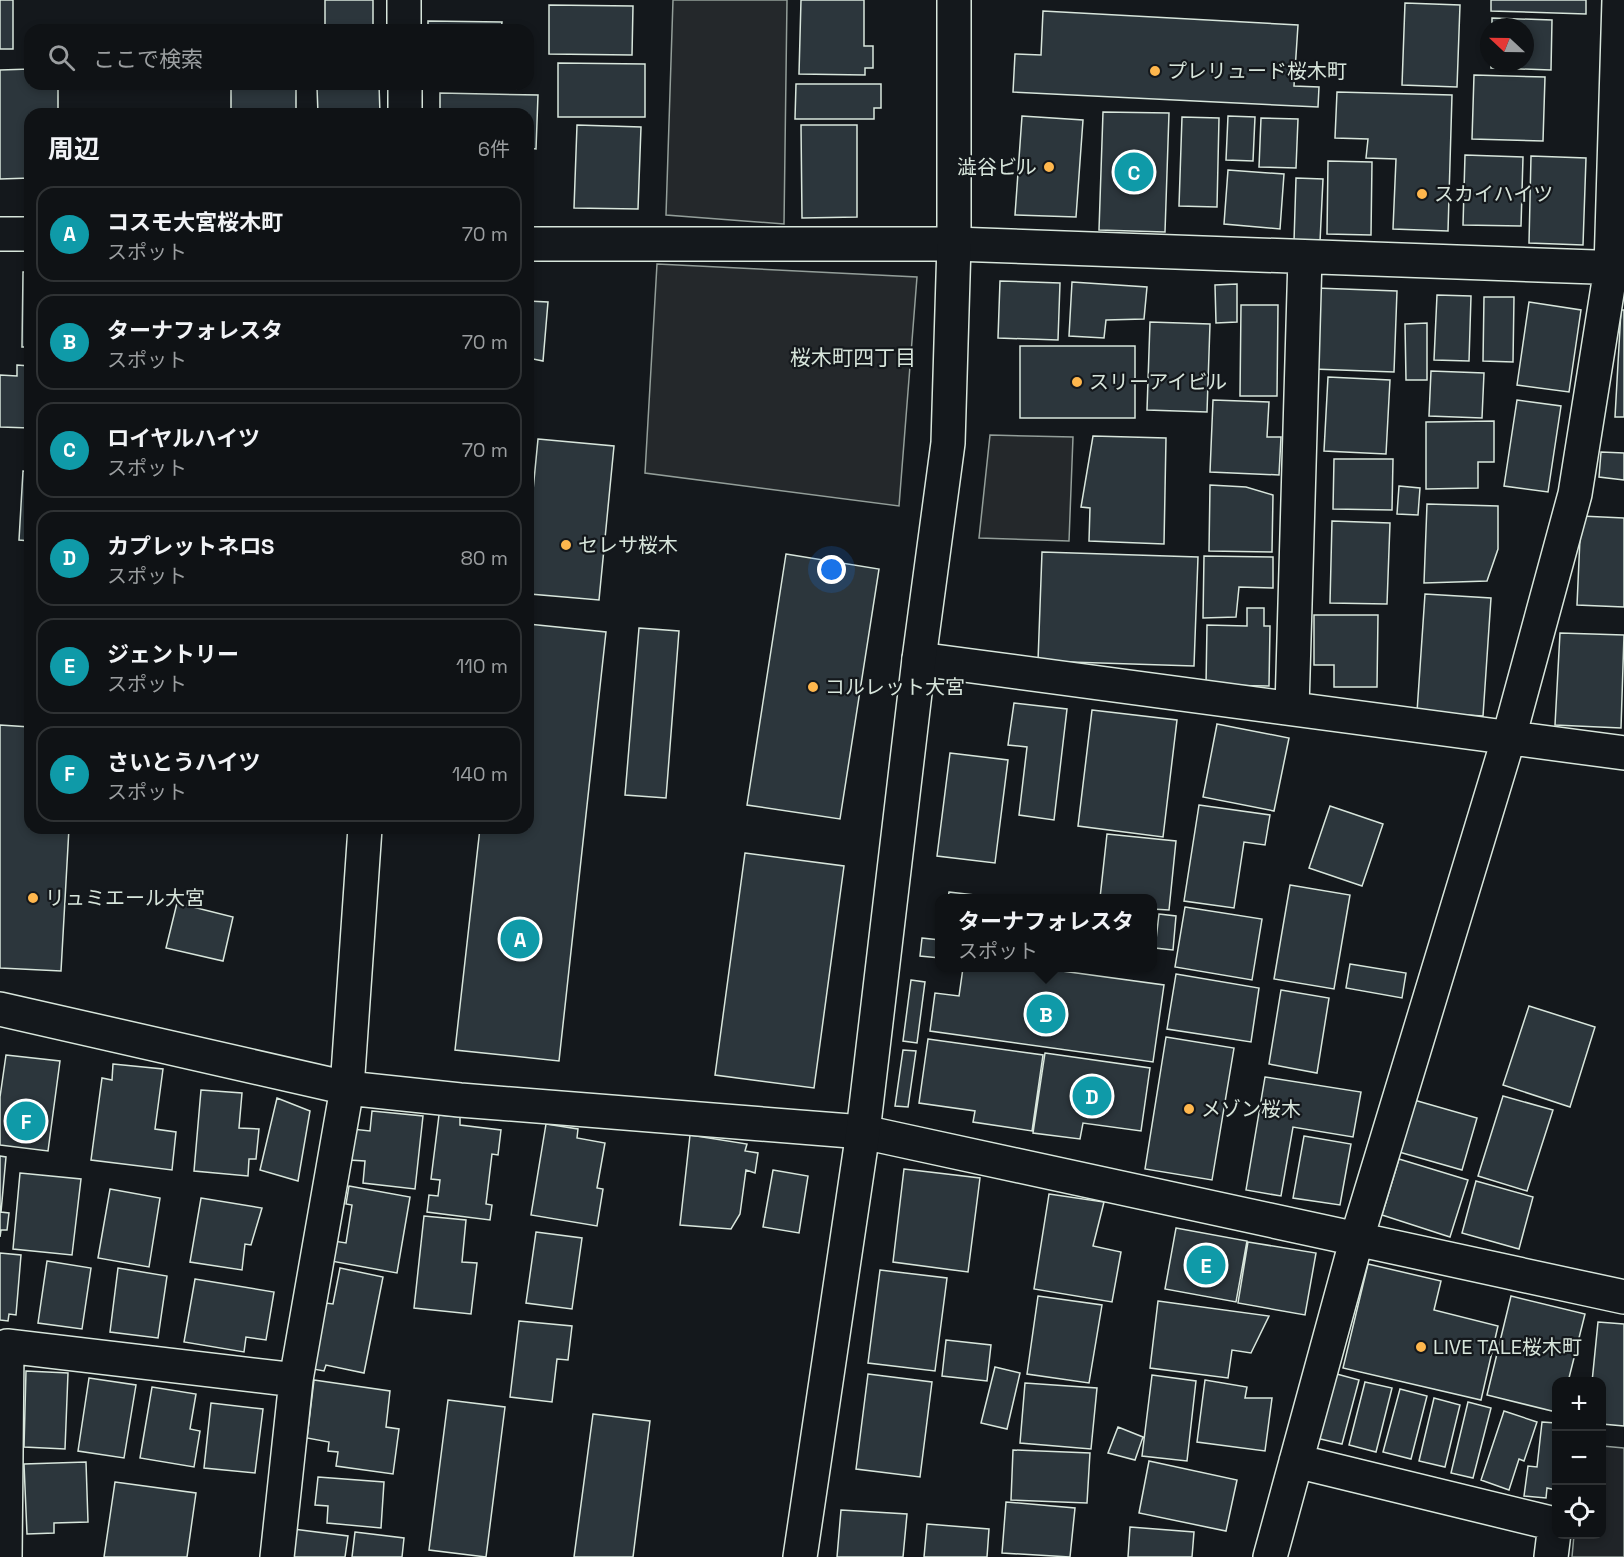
<!DOCTYPE html>
<html lang="ja">
<head>
<meta charset="utf-8">
<style>
	:root { --surface:#0f1215; --page:#1d2022; --text:#f1f3f6; --muted:#9b9ea0; --line:#2f3234; --accent:#d93025 }
	body { margin:0; font-family:"Space Grotesk","Noto Sans JP",sans-serif; background:var(--page); color:var(--text) }
	.controls { position:absolute; right:18px; bottom:18px; display:grid; overflow:hidden; border-radius:12px; box-shadow:0 3px 9px #0003 }
	.controls button { width:54px; height:54px; display:grid; place-items:center; padding:0; border:0; border-bottom:2px solid var(--line); background:var(--surface); color:var(--text); font:30px sans-serif }
	.compass { position:absolute; left:1480px; top:18px; width:54px; height:54px; border-radius:50%; background:var(--surface); box-shadow:0 3px 9px #0003; rotate:292deg }
	.you { position:absolute; left:832px; top:570px; width:21px; height:21px; margin:-15px; border:4px solid #fff; border-radius:50%; background:#1a73e8; box-shadow:0 0 0 9px #1a73e833 }
	.badge { display:grid; place-items:center; width:39px; height:39px; border-radius:50%; background:var(--accent); color:#fff; font-size:20px; font-weight:700 }
	.pin { position:absolute; translate:-50% -50%; border:3px solid #fff; box-shadow:0 2px 6px #0006 }
	.popup { position:absolute; left:935px; top:894px; width:222px; height:78px; box-sizing:border-box; display:grid; place-content:center; border-radius:12px; background:var(--surface); filter:drop-shadow(0 2px 4px #0005); font-size:20px; white-space:nowrap; color:var(--muted) }
	.popup b { font-size:22px; color:var(--text) }
	.popup::after { content:''; position:absolute; left:50%; top:100%; margin-left:-12px; border:12px solid transparent; border-top-color:var(--surface) }
	.list { margin:0; padding:0; list-style:none }
	h2 { display:flex; justify-content:space-between; align-items:center; height:78px; margin:0; padding:0 24px; font-size:26px }
	h2 small { font-size:20px; font-weight:400; color:var(--muted) }
	.list li { display:grid; grid-template-columns:39px 1fr auto; gap:18px; align-items:center; box-sizing:border-box; height:96px; margin:0 12px 12px; padding:0 12px; border:2px solid var(--line); border-radius:18px }
	.list b { display:block; font-size:22px; white-space:nowrap }
	.list p { margin:0; font-size:20px; white-space:nowrap; color:var(--muted) }
	.list em { font-size:20px; font-style:normal; color:var(--muted) }
	.icon { flex:none; width:33px; height:33px; fill:none; stroke:currentColor; stroke-width:2; stroke-linecap:round; stroke-linejoin:round }
	.map { position:relative; flex:none; width:1624px; height:1557px; overflow:hidden }
	.search { position:absolute; background:var(--surface); box-shadow:0 3px 9px #0003; left:24px; top:24px; width:510px; height:66px; display:flex; align-items:center; gap:15px; box-sizing:border-box; padding:0 21px; border-radius:18px; color:var(--muted); font-size:22px }
	.panel { position:absolute; background:var(--surface); box-shadow:0 3px 9px #0003; left:24px; top:108px; width:510px; height:726px; border-radius:18px }
	.map>svg:first-child { display:block }
	.green { fill:#202428; stroke:#939e99; stroke-width:1.5 }
	.parking { fill:#24282b; stroke:#939e99; stroke-width:1.5 }
	.building { fill:#2c363c; stroke:#d8e6dc; stroke-width:1.5 }
	.lines { fill:none; stroke-linecap:round; stroke-linejoin:round }
	.street-casing { stroke:#d8e6dc; stroke-width:36 }
	.secondary-casing { stroke:#d8e6dc; stroke-width:36 }
	.street { stroke:#14181c; stroke-width:33 }
	.secondary { stroke:#14181c; stroke-width:33 }
	.poi-dot { fill:#ffb74d; stroke:#14181c; stroke-width:2 }
	.labels { text-anchor:middle; dominant-baseline:central; stroke-width:4.5; stroke-linejoin:round; paint-order:stroke }
	.poi-label { font-size:20px; fill:#d8e6dc; stroke:#14181c; text-anchor:start }
	.neighbourhood-label { font-size:21px; fill:#d8e6dc; stroke:#14181c }
</style>
</head>
<body>
<div class="map">
<svg width="1624" height="1557" viewBox="0 0 1624 1557">
	<rect width="100%" height="100%" fill="#14181c"/>
	<!-- green -->
	<path class="green" d="M1602,1446L1624,1448V1557H1572L1574,1535L1602,1534Z"/>
	<!-- parking -->
	<path class="parking" d="M673,0H787L784,224L666,215Z
		M657,264L917,277L899,506L645,473Z
		M990,435L1073,437L1069,541L979,538Z"/>
	<!-- building -->
	<path class="building" d="M0,0H13V49H0Z
		M325,0H373V30H325Z
		M801,0H864V46H873V68H865V75L799,74Z
		M1491,0H1586V14L1491,11Z
		M1405,3L1460,5L1457,87L1402,85Z
		M549,5L633,6L632,55L549,54Z
		M1043,11L1298,25L1294,86L1319,87L1318,107L1013,92L1015,54L1041,55Z
		M1492,18L1552,20L1551,70L1491,68V63H1525V27H1492Z
		M428,21L502,22L501,30H428Z
		M558,63L645,64V117H558Z
		M30,69V84H58V114H30V178L0,179V70Z
		M1474,75L1545,77L1543,141L1472,139Z
		M231,84H296V114H231Z
		M379,84L380,114H318L317,87Z
		M427,84H516V89L427,87Z
		M796,84H881V108H874V119H795Z
		M1337,92L1452,95L1448,231L1393,229L1396,159L1366,158L1368,139L1335,138Z
		M440,93L538,95L536,149L528,148V114H440Z
		M1103,112L1169,113L1165,232L1099,230Z
		M1022,116L1083,120L1076,217L1015,215Z
		M1228,116L1255,117L1253,161L1226,160Z
		M1182,117L1219,118L1217,207L1179,206Z
		M1261,118L1298,119L1296,168L1259,167Z
		M577,125L641,127L638,209L574,208Z
		M801,125H857V217L802,218Z
		M1465,155L1523,157L1521,226L1463,225Z
		M1531,156L1586,158L1583,245L1529,243Z
		M1328,161L1372,162L1371,235L1327,234Z
		M1228,170L1284,174L1280,229L1224,224Z
		M1296,178L1323,179L1320,242L1294,241Z
		M23,272H30V347H22Z
		M1000,281L1060,283L1058,340L998,338Z
		M1072,282L1147,287L1144,319L1106,320L1104,338L1069,336Z
		M1237,284V322L1216,323L1215,285Z
		M1316,288L1397,291L1394,372L1313,369Z
		M1437,295L1471,296L1469,361L1434,360Z
		M1484,297H1514L1513,362L1483,361Z
		M528,301L548,302L543,361L528,358Z
		M1529,302L1581,310L1569,392L1517,385Z
		M1241,305H1278L1277,396H1240Z
		M1621,310H1624V417H1615Z
		M1150,322L1210,324L1207,412L1147,410Z
		M1427,323V380H1406L1405,324Z
		M1020,346H1135V418H1020Z
		M17,365L30,366V428L0,427V375L17,376Z
		M1431,371L1484,373L1482,418L1429,416Z
		M1328,377L1390,380L1386,454L1324,451Z
		M1213,400L1269,402L1267,437H1281L1279,475L1210,472Z
		M1517,400L1561,406L1548,492L1504,486Z
		M1494,421V462H1478V488L1426,489V422Z
		M1093,436L1166,438L1164,544L1089,541L1090,508L1081,507Z
		M538,439L614,446L599,600L530,594L528,511H531Z
		M1601,452L1624,453V480L1599,477Z
		M1334,459H1393L1392,510L1333,509Z
		M23,471L30,472V541L19,540Z
		M1210,485L1246,487L1273,495L1272,552L1209,551Z
		M1399,486L1420,488L1418,515L1397,514Z
		M1427,504L1498,506V549L1487,581L1424,583Z
		M1581,516L1624,518V607L1577,605Z
		M1332,521L1390,523L1387,604L1330,603Z
		M1042,552L1198,557L1194,666L1038,661Z
		M786,554L879,569L840,819L747,805Z
		M1204,556L1273,557V588L1239,587L1236,617L1203,618Z
		M1425,594L1491,598L1483,716L1417,712Z
		M1247,608H1264V626H1270L1269,686L1206,685L1207,625L1247,626Z
		M1314,615H1378L1377,687H1334V665H1314Z
		M528,624L606,632L559,1061L455,1050L480,828H528Z
		M639,628L679,631L666,798L625,795Z
		M1560,633L1624,635L1621,728L1555,725Z
		M1014,703L1067,709L1054,820L1019,815L1027,747L1008,745Z
		M1092,710L1177,720L1163,837L1078,826Z
		M1217,724L1289,738L1274,811L1203,797Z
		M0,725L30,727V828H69L61,971L0,968Z
		M950,753L1008,760L995,863L937,856Z
		M1199,805L1270,815L1265,845L1244,842L1234,908L1184,901Z
		M1330,806L1383,824L1362,886L1309,868Z
		M1107,834L1176,841L1169,910L1152,909V898H1100Z
		M745,853L844,866L814,1088L715,1075Z
		M1290,885L1350,895L1334,989L1274,979Z
		M949,892L1001,898H948Z
		M177,903L233,917L223,961L166,948Z
		M1185,907L1262,919L1252,980L1175,967Z
		M1159,914L1176,916L1173,950L1155,948Z
		M922,938L940,940V958L920,956Z
		M1350,964L1406,973L1402,998L1346,988Z
		M963,968H1040L1164,985L1153,1062L930,1031L935,993L959,996Z
		M1176,974L1259,988L1251,1042L1167,1029Z
		M911,980L925,982L917,1043L903,1041Z
		M1281,990L1329,998L1317,1073L1269,1064Z
		M1529,1006L1595,1027L1570,1107L1503,1085Z
		M1166,1037L1234,1048L1212,1180L1145,1169Z
		M928,1039L1043,1055L1032,1131L973,1122L975,1111L919,1103Z
		M903,1050L916,1051L908,1107L895,1106Z
		M1045,1053L1150,1068L1141,1131L1083,1123L1080,1139L1033,1133Z
		M6,1055L60,1061L48,1151L0,1145V1097Z
		M113,1064L163,1069L155,1129L176,1132L172,1170L91,1160L102,1078L112,1080Z
		M1265,1077L1361,1092L1353,1137L1293,1127L1281,1196L1246,1190Z
		M201,1090L242,1093L239,1128L259,1129L256,1159H249L248,1176L194,1171Z
		M1503,1096L1553,1110L1527,1191L1478,1176Z
		M277,1098L310,1111L298,1181L260,1170Z
		M1414,1100L1477,1118L1462,1170L1399,1152Z
		M372,1111L423,1116L415,1189L363,1183L365,1161L349,1160L352,1129L370,1131Z
		M439,1115L460,1117V1125L501,1130L498,1155L492,1154L486,1204L492,1205L490,1220L427,1212L429,1195L438,1196L440,1180L431,1179Z
		M546,1124L578,1129L577,1138L605,1143L597,1188L603,1189L597,1226L531,1215Z
		M690,1135L747,1144L745,1151L758,1153L755,1173L746,1170L740,1214L731,1229L680,1225Z
		M1304,1136L1351,1144L1340,1205L1293,1198Z
		M0,1156L6,1157L1,1212L9,1213L7,1230H1L0,1237Z
		M1399,1159L1468,1180L1450,1237L1382,1215Z
		M904,1169L980,1178L968,1272L893,1262Z
		M773,1170L808,1176L799,1233L763,1227Z
		M20,1173L81,1179L72,1255L13,1249Z
		M1476,1181L1533,1197L1519,1249L1462,1233Z
		M349,1186L410,1197L397,1273L331,1261L334,1241L346,1243L352,1205L346,1204Z
		M110,1189L160,1198L149,1267L98,1258Z
		M1049,1194L1104,1202L1093,1246L1121,1252L1112,1302L1034,1289Z
		M201,1198L262,1208L251,1245L245,1244L242,1270L190,1262Z
		M424,1216L466,1220L462,1262L477,1263L471,1314L414,1308Z
		M1176,1228L1247,1241L1236,1302L1165,1289Z
		M536,1232L582,1238L572,1309L526,1303Z
		M1248,1242L1316,1253L1305,1315L1238,1303Z
		M0,1253L21,1255L16,1315L9,1314L8,1321L0,1320Z
		M47,1261L91,1268L82,1329L38,1323Z
		M1368,1264L1441,1281L1434,1310L1498,1326L1481,1400L1343,1368Z
		M118,1268L167,1276L158,1338L110,1332Z
		M340,1268L383,1277L364,1373L326,1365L324,1371L313,1369L326,1303L333,1304Z
		M880,1270L947,1278L935,1371L868,1363Z
		M195,1279L274,1292L266,1340L246,1337L244,1352L184,1342Z
		M1038,1296L1102,1305L1089,1383L1027,1374Z
		M1511,1296L1585,1314L1568,1382H1556V1412L1487,1395Z
		M1158,1301L1269,1316L1251,1353L1232,1350L1228,1378L1150,1368Z
		M519,1321L572,1326L568,1360L557,1359L552,1402L510,1397Z
		M1598,1322L1624,1324V1426L1602,1424V1382H1592Z
		M946,1340L991,1345L987,1381L942,1376Z
		M995,1367L1020,1373L1007,1429L981,1423Z
		M26,1371L68,1373L65,1449L24,1447Z
		M1333,1373L1359,1380L1342,1444L1316,1438Z
		M868,1374L932,1382L920,1477L856,1469Z
		M1152,1375L1196,1381L1187,1461L1142,1456Z
		M89,1378L136,1385L124,1458L78,1451Z
		M314,1380L390,1391L386,1427L399,1429L393,1474L336,1466L338,1452L328,1451L329,1442L307,1438Z
		M1205,1380L1247,1387L1245,1398H1272L1265,1451L1197,1442Z
		M1365,1382L1392,1388L1376,1452L1349,1445Z
		M1025,1383L1097,1388L1091,1449L1020,1443Z
		M152,1387L196,1394L190,1429L200,1431L194,1467L140,1458Z
		M1400,1389L1427,1396L1411,1459L1383,1452Z
		M1434,1398L1460,1405L1445,1467L1419,1461Z
		M448,1400L505,1407L486,1557L429,1550Z
		M1468,1402L1491,1408L1473,1478L1451,1473Z
		M211,1403L263,1409L255,1473L204,1468Z
		M1504,1411L1537,1422L1524,1461L1519,1459L1509,1490L1481,1480Z
		M593,1414L650,1421L633,1557H574Z
		M1542,1422L1556,1423V1490L1547,1488L1546,1498L1524,1496L1528,1466L1537,1467Z
		M1118,1427L1143,1437L1135,1460L1108,1453Z
		M1013,1450L1090,1453L1087,1503L1011,1500Z
		M1149,1461L1237,1480L1226,1531L1139,1513Z
		M86,1462L88,1522L54,1523V1533L27,1534L24,1464Z
		M318,1477L384,1482L381,1528L327,1523L328,1506L315,1505Z
		M115,1482L196,1493L187,1557H104Z
		M1006,1502L1075,1508L1070,1557L1002,1553Z
		M841,1510L907,1514L903,1557H837Z
		M927,1524L989,1529L987,1557H924Z
		M1130,1527L1194,1532L1192,1557H1128Z
		M293,1529L348,1536L345,1557H289Z
		M355,1532L404,1538L402,1557H352Z"/>
	<g class="lines">
		<!-- street casing -->
		<g class="street-casing">
			<path id="street" d="M404,0V30
				M405,84V114
				M0,234H30
				M528,244H954L1624,268
				M919,659L1624,753
				M1292,708L1305,257
				M0,1009L347,1088L460,1100L863,1132L1624,1297
				M1296,1461L1555,1524L1551,1557
				M5,1557L7,1346L296,1380
				M277,1557L296,1380L347,1088L365,828
				M1270,1557L1357,1238L1509,737L1575,494L1611,268L1619,0"/>
		</g>
		<!-- secondary casing -->
		<g class="secondary-casing">
			<path id="secondary" d="M800,1557L863,1132L919,659L948,443L954,244V0"/>
		</g>
		<!-- street -->
		<use href="#street" class="street"/>
		<!-- secondary -->
		<use href="#secondary" class="secondary"/>
	</g>
	<!-- markers -->
	<g class="poi-dot">
		<circle cx="1155" cy="71" r="6"/>
		<circle cx="1049" cy="167" r="6"/>
		<circle cx="1422" cy="194" r="6"/>
		<circle cx="1077" cy="382" r="6"/>
		<circle cx="566" cy="545" r="6"/>
		<circle cx="813" cy="687" r="6"/>
		<circle cx="33" cy="898" r="6"/>
		<circle cx="1189" cy="1109" r="6"/>
		<circle cx="1421" cy="1347" r="6"/>
	</g>
	<g class="labels">
		<!-- poi labels -->
		<g class="poi-label">
			<text x="1167" y="71">プレリュード桜木町</text>
			<text x="1037" y="167" text-anchor="end">澁谷ビル</text>
			<text x="1434" y="194">スカイハイツ</text>
			<text x="1089" y="382">スリーアイビル</text>
			<text x="578" y="545">セレサ桜木</text>
			<text x="825" y="687">コルレット大宮</text>
			<text x="45" y="898">リュミエール大宮</text>
			<text x="1201" y="1109">メゾン桜木</text>
			<text x="1433" y="1347">LIVE TALE桜木町</text>
		</g>
		<!-- neighbourhood labels -->
		<g class="neighbourhood-label">
			<text x="853" y="357">桜木町四丁目</text>
		</g>
	</g>
</svg>
<div class="controls">
<button>+</button>
<button>−</button>
<button><svg class="icon" aria-label="locate" viewBox="0 0 24 24"><circle cx="12" cy="12" r="6"/><path d="M12 2v4M12 18v4M2 12h4M18 12h4"/></svg></button>
</div>
<svg class="compass" viewBox="-18 -18 36 36"><path d="M0-13l5 13h-10z" fill="#e53935"/><path d="M0 13l5-13h-10z" fill="#9b9ea0"/></svg>
<div class="you"></div>
<div class="pin badge" style="left:520px;top:939px;background:#0f9aa8">A</div>
<div class="pin badge" style="left:1046px;top:1014px;background:#0f9aa8">B</div>
<div class="popup"><b>ターナフォレスタ</b>スポット</div>
<div class="pin badge" style="left:1134px;top:172px;background:#0f9aa8">C</div>
<div class="pin badge" style="left:1092px;top:1096px;background:#0f9aa8">D</div>
<div class="pin badge" style="left:1206px;top:1265px;background:#0f9aa8">E</div>
<div class="pin badge" style="left:26px;top:1121px;background:#0f9aa8">F</div>
<div class="search"><svg class="icon" aria-label="search" viewBox="0 0 24 24"><circle cx="10" cy="10" r="6"/><path d="M15 15l6 6"/></svg>ここで検索</div>
<section class="panel">
<h2>周辺<small>6件</small></h2>
<ul class="list">
<li><span class="badge" style="background:#0f9aa8">A</span><div><b>コスモ大宮桜木町</b><p>スポット</p></div><em>70 m</em></li>
<li><span class="badge" style="background:#0f9aa8">B</span><div><b>ターナフォレスタ</b><p>スポット</p></div><em>70 m</em></li>
<li><span class="badge" style="background:#0f9aa8">C</span><div><b>ロイヤルハイツ</b><p>スポット</p></div><em>70 m</em></li>
<li><span class="badge" style="background:#0f9aa8">D</span><div><b>カプレットネロS</b><p>スポット</p></div><em>80 m</em></li>
<li><span class="badge" style="background:#0f9aa8">E</span><div><b>ジェントリー</b><p>スポット</p></div><em>110 m</em></li>
<li><span class="badge" style="background:#0f9aa8">F</span><div><b>さいとうハイツ</b><p>スポット</p></div><em>140 m</em></li>
</ul>
</section>
</div>
</body>
</html>
